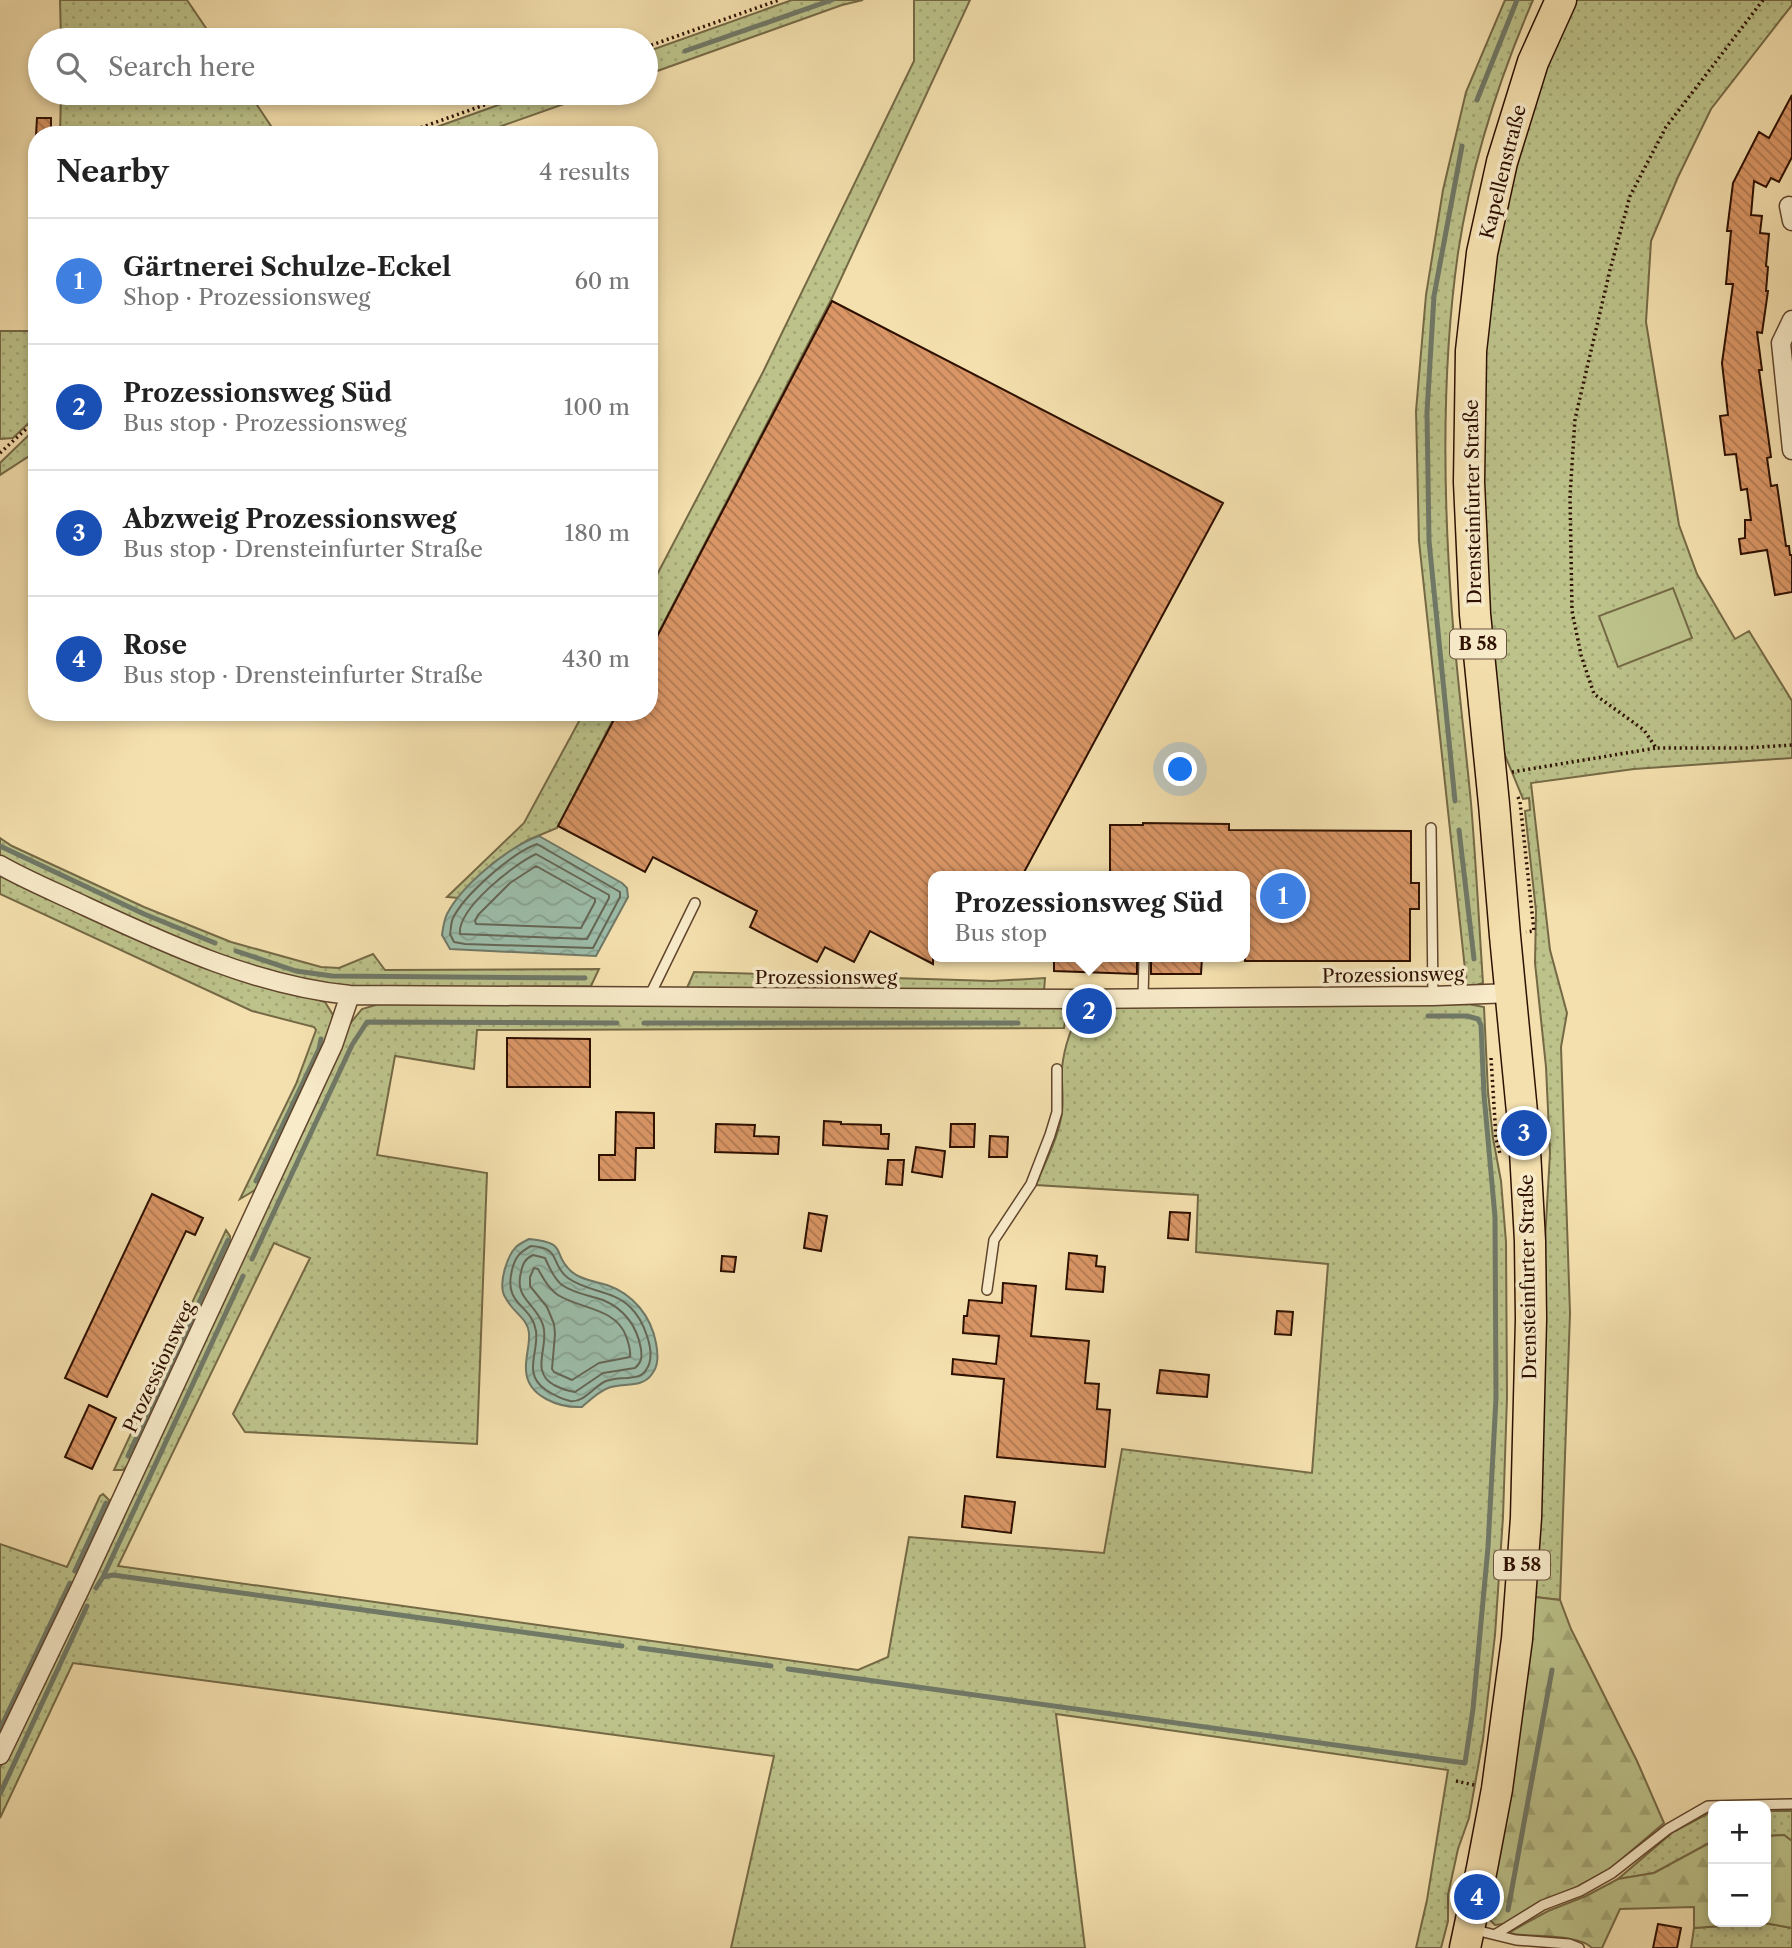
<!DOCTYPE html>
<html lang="en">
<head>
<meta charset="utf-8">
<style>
	:root { --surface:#fff; --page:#f2f2f2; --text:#222; --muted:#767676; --line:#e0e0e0; --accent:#1a73e8 }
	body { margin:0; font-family:"Libre Caslon Text",serif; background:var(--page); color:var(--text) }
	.controls { position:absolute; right:21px; bottom:21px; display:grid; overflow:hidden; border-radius:14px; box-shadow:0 4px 10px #0003 }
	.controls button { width:63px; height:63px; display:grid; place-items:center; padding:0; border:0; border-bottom:2px solid var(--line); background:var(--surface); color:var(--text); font:35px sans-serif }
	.you { position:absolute; left:1181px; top:770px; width:24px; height:24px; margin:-18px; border:5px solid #fff; border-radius:50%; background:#1a73e8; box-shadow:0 0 0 10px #1a73e833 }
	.badge { display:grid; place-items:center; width:46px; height:46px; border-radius:50%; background:var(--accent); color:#fff; font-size:23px; font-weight:700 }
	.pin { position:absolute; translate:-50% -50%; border:4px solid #fff; box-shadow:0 2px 7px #0006 }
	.popup { position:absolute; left:928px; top:871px; width:322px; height:91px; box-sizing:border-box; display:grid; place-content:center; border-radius:14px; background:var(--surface); filter:drop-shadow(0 2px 5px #0005); font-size:23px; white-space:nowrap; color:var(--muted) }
	.popup b { font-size:26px; color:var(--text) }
	.popup::after { content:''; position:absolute; left:50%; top:100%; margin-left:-14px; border:14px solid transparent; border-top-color:var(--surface) }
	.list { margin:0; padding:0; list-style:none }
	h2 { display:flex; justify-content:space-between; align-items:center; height:91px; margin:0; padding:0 28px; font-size:30px }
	h2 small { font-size:23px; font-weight:400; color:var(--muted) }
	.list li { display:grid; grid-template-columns:46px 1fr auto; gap:21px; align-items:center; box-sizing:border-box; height:126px; padding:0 28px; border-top:2px solid var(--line) }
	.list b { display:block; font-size:26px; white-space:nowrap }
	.list p { margin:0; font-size:23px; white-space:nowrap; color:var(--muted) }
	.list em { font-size:23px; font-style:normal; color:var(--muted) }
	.icon { flex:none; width:38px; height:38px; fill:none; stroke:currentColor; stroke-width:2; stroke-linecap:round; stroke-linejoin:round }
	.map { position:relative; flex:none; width:1792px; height:1948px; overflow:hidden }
	.search { position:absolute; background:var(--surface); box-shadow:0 4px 10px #0003; left:28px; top:28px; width:630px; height:77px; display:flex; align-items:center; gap:18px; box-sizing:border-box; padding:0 24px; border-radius:38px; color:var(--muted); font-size:26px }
	.panel { position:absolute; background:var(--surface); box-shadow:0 4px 10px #0003; left:28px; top:126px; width:630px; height:595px; border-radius:28px }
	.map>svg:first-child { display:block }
	.grass { fill:url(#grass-dots); stroke:#756945; stroke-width:2 }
	.forest { fill:url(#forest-firs); stroke:#756945; stroke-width:2 }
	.pitch { fill:#bcc28a; stroke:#756945; stroke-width:2 }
	.water { fill:url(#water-waves); stroke:#707866; stroke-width:2 }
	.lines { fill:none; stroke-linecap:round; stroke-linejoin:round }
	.shore { stroke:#656655; stroke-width:2 }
	.stream { stroke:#707866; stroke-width:5 }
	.building { fill:url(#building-back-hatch); stroke:#2e1000; stroke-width:2 }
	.service-casing { stroke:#60442c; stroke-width:12 }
	.minor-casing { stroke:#60442c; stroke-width:21 }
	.primary-casing { stroke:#2e1000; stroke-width:33 }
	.path { stroke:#2e1000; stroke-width:3.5; stroke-dasharray:2 3.5; stroke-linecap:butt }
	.service { stroke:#f8ebca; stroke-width:9 }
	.minor { stroke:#f8ebca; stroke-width:18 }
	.primary { stroke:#f4e0ae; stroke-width:30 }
	.labels { text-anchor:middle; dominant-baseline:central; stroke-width:7; stroke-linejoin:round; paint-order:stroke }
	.shield { fill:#f8ebca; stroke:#6b523d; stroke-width:2 }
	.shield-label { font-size:18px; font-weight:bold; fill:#2e1000 }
	.street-label { font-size:19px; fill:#2e1000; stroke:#f8ebca }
</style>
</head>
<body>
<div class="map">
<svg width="1792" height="1948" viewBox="0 0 1792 1948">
	<defs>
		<pattern id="grass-dots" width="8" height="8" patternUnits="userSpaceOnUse" patternTransform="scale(1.75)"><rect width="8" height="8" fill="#bcc28a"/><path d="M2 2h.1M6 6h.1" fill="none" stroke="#a2a675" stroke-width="1.8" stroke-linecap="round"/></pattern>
		<pattern id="forest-firs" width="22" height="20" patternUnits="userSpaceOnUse" patternTransform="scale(1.75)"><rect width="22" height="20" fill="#bcc28a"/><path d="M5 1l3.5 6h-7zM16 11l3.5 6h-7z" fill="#a2a675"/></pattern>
		<pattern id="water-waves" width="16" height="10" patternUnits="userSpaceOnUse" patternTransform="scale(1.75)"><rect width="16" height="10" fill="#9cbdaa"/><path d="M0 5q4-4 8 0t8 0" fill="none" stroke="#87a190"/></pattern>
		<pattern id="building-back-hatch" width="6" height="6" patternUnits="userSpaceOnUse" patternTransform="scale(1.75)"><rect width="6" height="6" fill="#da9666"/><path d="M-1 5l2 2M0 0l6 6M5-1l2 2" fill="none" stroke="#b17952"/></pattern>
	</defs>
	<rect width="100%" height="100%" fill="#f4e0ae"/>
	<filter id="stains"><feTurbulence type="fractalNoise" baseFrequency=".00286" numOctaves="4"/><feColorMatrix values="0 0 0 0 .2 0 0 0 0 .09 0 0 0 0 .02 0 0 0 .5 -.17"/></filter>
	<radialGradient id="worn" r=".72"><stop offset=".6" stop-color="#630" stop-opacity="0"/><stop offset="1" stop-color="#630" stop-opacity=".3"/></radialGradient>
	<!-- grass -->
	<path class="grass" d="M60,0H187L214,40H61Z
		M792,0H863L842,5L646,75V52Z
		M914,0H970L832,298L649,651V590L763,372L914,61Z
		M1505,0H1533C1498,81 1471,166 1458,253C1441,372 1443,494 1452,613C1457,677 1465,740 1471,803C1476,863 1479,923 1483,983L1467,988L1419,541L1416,411L1426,295L1443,190L1466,92Z
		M1569,0H1792V5L1711,109L1678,177L1651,241L1646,322L1679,525L1697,574L1735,639L1749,631L1792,701V758L1634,769L1531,783L1550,950L1567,1013L1561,1047L1570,1313L1560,1600L1535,1597L1540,1517L1545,1240L1550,1153L1546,1067L1535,963L1536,911L1525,811L1530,810L1529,798L1523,799L1502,748L1486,615L1481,352L1510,164Z
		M61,93H249L277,135H60Z
		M532,93H595L476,135H414Z
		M0,331H37V415L13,438L0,439Z
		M37,427V451L0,475V463Z
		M584,712H617L557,828L528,840L493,863L458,898L447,897L524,823Z
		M0,838L12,846L144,907L231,942L321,967L339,968L373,954L385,970L599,969L591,986L380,988L329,986L227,959L140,924L0,857Z
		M0,872L221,971L325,1002L333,1015L327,1043L262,1181L255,1190L240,1199L296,1084L316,1030L314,1027L252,1011L0,894Z
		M694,972L992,981L1045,978L1044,991L686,990Z
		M379,1004L1061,1005L1066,1016L1064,1028L477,1030L474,1069L395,1056L377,1155L487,1173L477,1444L245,1432L233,1414L310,1258L274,1243L118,1566L858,1670L888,1657L909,1537L1104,1553L1122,1449L1312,1473L1328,1264L1196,1252L1198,1195L1036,1185C1045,1162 1059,1137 1062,1112C1064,1097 1061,1082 1062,1068C1064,1048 1072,1022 1084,1006L1468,1004L1484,1007L1488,1092L1493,1138L1501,1181L1506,1242L1507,1397L1503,1517L1495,1635L1483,1739L1469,1818L1458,1849L1448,1895V1921L1441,1948H1416L1427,1900L1448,1770L1056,1714L1085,1948H731L774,1756L73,1663L0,1818V1768L348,1026L362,1009Z
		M226,1230L230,1236L229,1252L129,1464L123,1470H114Z
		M103,1494L109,1500L110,1507L0,1737V1544L67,1567L100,1496Z
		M1766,1811H1792V1841L1784,1835L1766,1836Z
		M1711,1812H1713V1841L1654,1873L1618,1879L1673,1832Z
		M1764,1923L1792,1928V1948H1691L1694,1928Z"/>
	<!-- forest -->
	<path class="forest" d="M1535,1597L1560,1600L1571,1629L1637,1761L1664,1823L1610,1869L1575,1888L1540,1902L1503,1924L1495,1925L1489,1919L1486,1912C1506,1807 1526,1703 1535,1597Z
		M1784,1835L1792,1841V1928L1764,1923L1694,1928V1907L1620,1909L1602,1948H1592C1578,1933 1529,1938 1508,1933L1548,1911L1586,1896L1618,1879L1654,1873L1713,1841V1922H1766V1836Z"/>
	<!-- pitch -->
	<path class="pitch" d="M1673,588L1692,638L1618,667L1599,616Z"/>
	<!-- water -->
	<path class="water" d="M539,836L622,883L627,888L628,897L596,956L450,949L442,935C443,928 444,920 447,914C462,885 508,847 539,836Z
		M529,1239C571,1243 550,1254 572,1272C581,1280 595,1281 607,1285C633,1294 651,1316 656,1343C658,1354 659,1365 652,1374C642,1389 622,1382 608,1388C598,1392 590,1400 582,1407C560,1408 527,1397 526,1370C525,1358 530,1345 529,1333C528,1321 518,1315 511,1306C509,1303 504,1297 503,1292C500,1280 507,1256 516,1247C519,1244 525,1241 529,1239Z"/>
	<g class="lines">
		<!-- shore -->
		<path class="shore" d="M537,844L620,892V897L593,948L465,944L454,942L450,934C451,929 451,922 453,918C465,894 512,853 537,844Z
			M536,854L609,895V898L587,939L460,934C457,909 514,864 536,854Z
			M536,866L595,899V902L581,928L476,924L475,921L478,915L510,883Z
			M531,1246C563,1248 549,1264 568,1278C587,1292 613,1290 630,1307C643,1319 658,1354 646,1370C642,1377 635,1377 627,1378C621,1378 612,1379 606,1381C594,1386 584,1403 570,1401C562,1399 552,1394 546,1390C522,1374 539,1353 536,1331C532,1304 503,1306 512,1270C515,1257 520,1252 531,1246Z
			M533,1255L545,1258C549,1267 554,1279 562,1285C575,1294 589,1295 603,1300C624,1309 637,1326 641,1349C642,1357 642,1362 635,1368L603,1373L575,1392C568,1391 560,1388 554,1385C529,1371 550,1346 543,1325C535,1302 514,1299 521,1272C523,1263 525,1259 533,1255Z
			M534,1268L538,1269C543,1278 549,1289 558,1295C580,1309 616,1308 626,1336C629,1344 631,1350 630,1357L599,1363L572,1380L554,1372L552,1369L555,1334L554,1324L547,1307L530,1286V1277Z"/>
		<!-- stream -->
		<path class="stream" d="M685,51L832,0
			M1477,100L1517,0
			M35,443L37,441
			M1455,801L1429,541L1427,412L1434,296L1462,146
			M1459,830L1474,959
			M0,846L144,914L215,943
			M236,951L296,971L332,976L585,978
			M644,1023H1018
			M256,1181L319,1049L321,1039
			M252,1259L352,1045L367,1022L617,1023
			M128,1456L228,1240
			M75,1571L106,1503
			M103,1577L243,1276
			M96,1588L103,1577L113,1575L622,1646
			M640,1648L771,1666
			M788,1669L1465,1763L1473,1709L1488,1547L1496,1398L1495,1217L1484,1095L1481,1025L1478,1019L1467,1016H1428
			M1,1727L70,1583
			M0,1794L87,1606
			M1508,1910L1552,1670"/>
	</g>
	<!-- building -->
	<path class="building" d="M1792,95V157L1779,182L1771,178L1766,187L1754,181L1751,215L1762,216L1760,233L1769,234L1766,266L1768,267L1766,291H1768L1762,333L1757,332L1762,370H1759L1771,457L1767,458L1771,486L1777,485L1786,546H1789L1790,555H1792V592L1775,595L1767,550L1741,554L1739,539L1745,538V520H1751L1747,489L1741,490L1736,454L1725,455L1720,416L1728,415L1722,363L1733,284H1726L1731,231H1727L1733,183L1759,132L1769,138Z
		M37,118H51V135H36Z
		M832,301L1223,503L1022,876H933V964L870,931L854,962L825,947L817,962L750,927L757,911L653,857L645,872L558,826L618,712H649V652Z
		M1143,823L1229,824V830L1411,831V883H1419V909H1410V961H1245V876H1110V825H1143Z
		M1054,957H1137V974L1054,971Z
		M1151,957H1202L1201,974H1151Z
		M507,1038L590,1039V1087H507Z
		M616,1112L654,1113V1148H636L635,1180H599V1155H615Z
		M824,1121L841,1122V1124L881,1125V1134H889L888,1149L823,1145Z
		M716,1124L755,1125L754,1136L779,1137L778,1154L715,1152Z
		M951,1124H975L974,1147H950Z
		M990,1136L1008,1137L1007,1157H989Z
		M916,1147L945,1151L942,1177L912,1172Z
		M888,1160H904L902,1185L886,1184Z
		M152,1194L203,1218L195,1235L186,1231L107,1397L65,1378Z
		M1170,1212L1190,1213L1188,1240L1168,1238Z
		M809,1213L827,1216L821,1251L804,1248Z
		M1069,1253L1097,1256L1096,1266L1105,1267L1103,1292L1066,1289Z
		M722,1256L736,1257L734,1272L721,1271Z
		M1003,1283L1036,1286L1031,1336L1089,1341L1085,1383L1099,1384L1097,1409L1110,1410L1105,1467L997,1457L1004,1379L952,1374L953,1359L996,1364L999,1336L963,1333L964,1316H967L969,1300L1002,1303Z
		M1277,1311L1293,1312L1291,1335L1275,1334Z
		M1160,1370L1209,1375L1207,1397L1157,1393Z
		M89,1405L116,1418L92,1469L65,1457Z
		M965,1496L1015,1502L1011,1533L962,1527Z
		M1658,1924L1681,1928L1677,1948H1653Z"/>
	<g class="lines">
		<!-- service casing -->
		<g class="service-casing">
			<path id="service" d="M1431,828L1433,996
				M649,997L695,903
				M1143,998L1144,957
				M987,1290L994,1240L1031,1184L1050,1135L1057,1112V1069
				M1475,1930L1516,1940L1569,1944L1579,1948
				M1496,1934L1543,1905L1580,1891L1612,1873L1668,1829L1708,1806L1792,1804"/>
		</g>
		<!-- minor casing -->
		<g class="minor-casing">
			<path id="minor" d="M1789,206L1792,221
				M1792,320L1781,343L1792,450
				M0,865C28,881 58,893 87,907C171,946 258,986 350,995L1075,999L1433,996L1512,993
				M0,1755L80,1589L333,1045L350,995"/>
		</g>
		<!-- primary casing -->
		<g class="primary-casing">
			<path id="primary" d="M1465,1948L1482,1868L1497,1789L1517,1639L1526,1518L1531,1319L1530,1241L1524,1133L1505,936L1494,804L1475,614L1469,482L1471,351L1482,253L1502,162L1533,62L1561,0"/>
		</g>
		<!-- path -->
		<path class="path" d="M1763,0L1666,127L1630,196L1610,270L1575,419L1570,496L1572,611L1581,655L1594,694L1644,730L1656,748H1746L1792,745
			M646,47L779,0
			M400,135L518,93
			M0,453L37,419
			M1512,772L1656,748
			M1518,797L1520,802L1534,931L1526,932
			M1491,1058L1496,1138L1500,1154
			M1456,1781L1474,1785"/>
		<!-- service -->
		<use href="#service" class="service"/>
		<!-- minor -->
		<use href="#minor" class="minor"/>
		<!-- primary -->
		<use href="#primary" class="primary"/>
	</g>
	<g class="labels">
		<!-- shield labels -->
		<g class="shield">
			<rect x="1450" y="629.5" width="56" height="29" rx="5"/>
			<rect x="1494" y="1550.5" width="56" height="29" rx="5"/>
		</g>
		<g class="shield-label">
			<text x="1478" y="644">B 58</text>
			<text x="1522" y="1565">B 58</text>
		</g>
		<!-- street labels -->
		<g class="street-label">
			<text transform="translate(1503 172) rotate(-76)">Kapellenstraße</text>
			<text transform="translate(1473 502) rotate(-91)">Drensteinfurter Straße</text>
			<text transform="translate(1393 975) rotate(-1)">Prozessionsweg</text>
			<text x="826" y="977">Prozessionsweg</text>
			<text transform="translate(1528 1277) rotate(-91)">Drensteinfurter Straße</text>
			<text transform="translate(159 1367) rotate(-65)">Prozessionsweg</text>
		</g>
	</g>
	<rect width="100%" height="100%" filter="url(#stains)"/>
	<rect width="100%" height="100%" fill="url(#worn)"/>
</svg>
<div class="controls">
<button>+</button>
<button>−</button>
</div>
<div class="you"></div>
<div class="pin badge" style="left:1283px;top:896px;background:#3f7fe0">1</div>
<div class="pin badge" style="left:1089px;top:1011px;background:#1a4fb4">2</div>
<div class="popup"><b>Prozessionsweg Süd</b>Bus stop</div>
<div class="pin badge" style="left:1524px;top:1133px;background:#1a4fb4">3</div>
<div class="pin badge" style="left:1477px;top:1897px;background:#1a4fb4">4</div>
<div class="search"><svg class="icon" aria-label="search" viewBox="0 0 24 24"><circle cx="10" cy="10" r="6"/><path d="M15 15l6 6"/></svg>Search here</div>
<section class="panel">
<h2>Nearby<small>4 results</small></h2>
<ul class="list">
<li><span class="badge" style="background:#3f7fe0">1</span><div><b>Gärtnerei Schulze-Eckel</b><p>Shop · Prozessionsweg</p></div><em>60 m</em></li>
<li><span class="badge" style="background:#1a4fb4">2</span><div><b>Prozessionsweg Süd</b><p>Bus stop · Prozessionsweg</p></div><em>100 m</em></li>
<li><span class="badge" style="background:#1a4fb4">3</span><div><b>Abzweig Prozessionsweg</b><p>Bus stop · Drensteinfurter Straße</p></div><em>180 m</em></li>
<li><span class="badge" style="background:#1a4fb4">4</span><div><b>Rose</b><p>Bus stop · Drensteinfurter Straße</p></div><em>430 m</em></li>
</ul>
</section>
</div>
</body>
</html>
